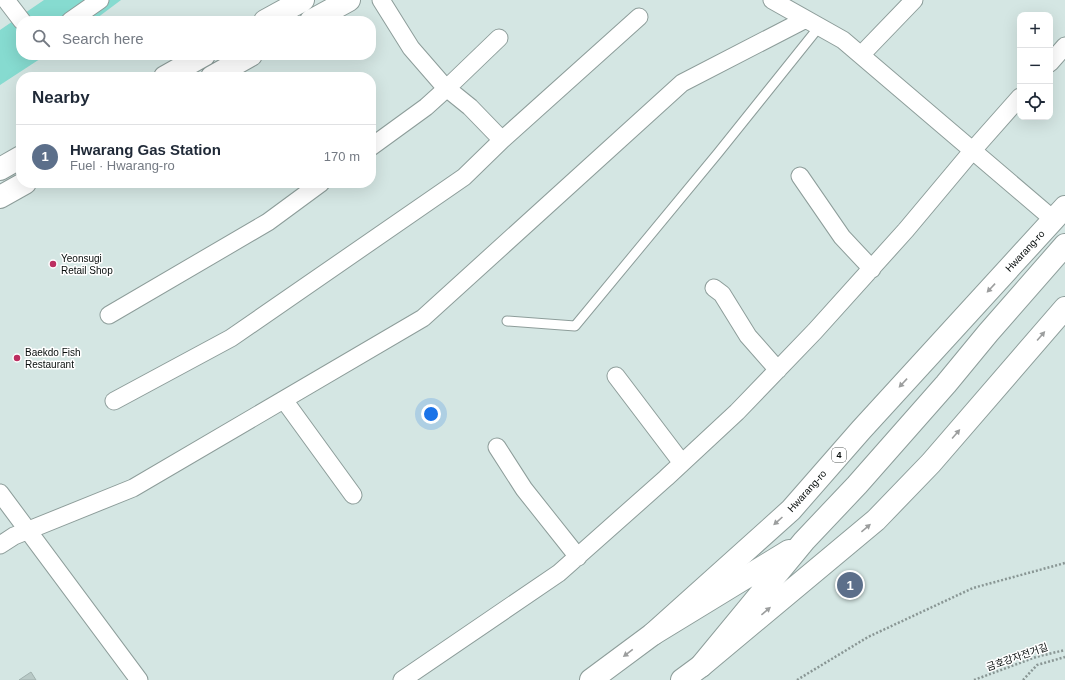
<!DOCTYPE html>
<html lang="en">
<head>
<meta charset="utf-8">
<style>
	:root { --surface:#fff; --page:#f2f2f3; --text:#1f2937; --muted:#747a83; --line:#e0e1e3; --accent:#bc2e60 }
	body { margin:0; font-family:Arial,"Noto Sans KR",sans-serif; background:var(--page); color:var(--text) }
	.controls { position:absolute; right:12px; top:12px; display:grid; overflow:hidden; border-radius:8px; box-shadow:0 4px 16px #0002 }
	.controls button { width:36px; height:36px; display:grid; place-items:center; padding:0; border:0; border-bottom:1px solid var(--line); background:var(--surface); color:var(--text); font:20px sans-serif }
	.you { position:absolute; left:431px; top:414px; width:14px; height:14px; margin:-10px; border:3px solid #fff; border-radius:50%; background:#1a73e8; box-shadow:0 0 0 6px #1a73e833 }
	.badge { display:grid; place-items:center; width:26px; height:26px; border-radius:50%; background:var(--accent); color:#fff; font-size:13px; font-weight:700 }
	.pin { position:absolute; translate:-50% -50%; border:2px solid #fff; box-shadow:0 1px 4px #0006 }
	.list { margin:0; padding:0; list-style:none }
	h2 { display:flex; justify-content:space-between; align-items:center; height:52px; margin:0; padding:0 16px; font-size:17px }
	h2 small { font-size:13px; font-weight:400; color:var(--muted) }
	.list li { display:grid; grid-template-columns:26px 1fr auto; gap:12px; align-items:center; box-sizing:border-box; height:64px; padding:0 16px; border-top:1px solid var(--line) }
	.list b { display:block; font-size:15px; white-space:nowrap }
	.list p { margin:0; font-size:13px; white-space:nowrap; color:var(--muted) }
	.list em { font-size:13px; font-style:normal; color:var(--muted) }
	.icon { flex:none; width:22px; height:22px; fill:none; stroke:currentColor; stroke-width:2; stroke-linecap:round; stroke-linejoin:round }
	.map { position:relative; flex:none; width:1065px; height:680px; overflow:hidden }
	.search { position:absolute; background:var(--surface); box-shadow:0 4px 16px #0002; left:16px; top:16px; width:360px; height:44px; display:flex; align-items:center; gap:10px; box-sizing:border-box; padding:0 14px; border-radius:16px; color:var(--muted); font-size:15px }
	.panel { position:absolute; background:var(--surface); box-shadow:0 4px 16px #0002; left:16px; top:72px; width:360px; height:116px; border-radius:16px }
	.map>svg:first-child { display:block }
	.green { fill:#86dbd0 }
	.building { fill:#b8c9c6; stroke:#a0b1ae }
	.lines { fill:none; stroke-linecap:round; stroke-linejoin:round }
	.lane-casing { stroke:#8d9d9a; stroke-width:11 }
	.street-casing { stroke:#8d9d9a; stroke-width:19 }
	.secondary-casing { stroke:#8d9d9a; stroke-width:24 }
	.primary-casing { stroke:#8d9d9a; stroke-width:24 }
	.highway-casing { stroke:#8d9d9a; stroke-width:24 }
	.path { stroke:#899694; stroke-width:2.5; stroke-dasharray:2 2; stroke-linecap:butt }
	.lane { stroke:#fff; stroke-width:9 }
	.street { stroke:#fff; stroke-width:17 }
	.secondary { stroke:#fff; stroke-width:22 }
	.primary { stroke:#fff; stroke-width:22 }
	.highway { stroke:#fff; stroke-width:22 }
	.oneway { fill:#9c9e9e }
	.poi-dot { fill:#bc2e60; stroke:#fff; stroke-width:1.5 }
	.labels { text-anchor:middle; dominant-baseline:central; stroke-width:3; stroke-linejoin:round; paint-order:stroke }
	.shield { fill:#fff; stroke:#515655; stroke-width:1 }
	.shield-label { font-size:9px; font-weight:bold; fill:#070d0c }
	.street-label { font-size:10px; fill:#070d0c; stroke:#fff }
	.poi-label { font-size:10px; fill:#070d0c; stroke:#fff; text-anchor:start }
</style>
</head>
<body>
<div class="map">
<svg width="1065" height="680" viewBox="0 0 1065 680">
	<rect width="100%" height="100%" fill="#d4e6e3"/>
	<!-- green -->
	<path class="green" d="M44,0H121L93,21H21V55H46L0,85V30Z"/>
	<!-- building -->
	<path class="building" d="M31,672L36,680H19Z"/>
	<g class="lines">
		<!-- lane casing -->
		<g class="lane-casing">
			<path id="lane" d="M507,321L575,326L718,153L819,27"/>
		</g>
		<!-- street casing -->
		<g class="street-casing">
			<path id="street" d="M6,0L22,21
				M381,0L411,48L444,86L470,107L502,140
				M772,0L843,40L1054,220
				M70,21L100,0
				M861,55L914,0
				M1050,63L1065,46
				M371,147L426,107L447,88L499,38
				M800,176L842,237L872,269
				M714,288L722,294L748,336L778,370
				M109,315L268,222L321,183
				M616,376L682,463
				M284,400L353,495
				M114,401L231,338L464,177L502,140L639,17
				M497,447L524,489L578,557
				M0,493L139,680
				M0,545L14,536L133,488L423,318L682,83L806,19
				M402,680L559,573L666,478L737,412L815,331L906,230L973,150L1020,97"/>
		</g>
		<!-- secondary casing -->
		<g class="secondary-casing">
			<path id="secondary" d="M265,21L303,0
				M311,21L349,0
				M165,77L204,55
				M212,77L251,55
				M0,169L21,157
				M0,197L25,183"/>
		</g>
		<!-- primary casing -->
		<g class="primary-casing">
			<path id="primary" d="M591,680L653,634L791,510L861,430L1065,207
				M682,680L701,666L876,520L931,463L1065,308"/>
		</g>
		<!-- highway casing -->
		<g class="highway-casing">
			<path id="highway" d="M653,634L789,551
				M701,666L804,541L857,485L946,384L988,333L1065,245"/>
		</g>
		<!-- path -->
		<path class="path" d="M797,680L868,637L973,588L1065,563
			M974,680L1036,657L1065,650
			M1023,680L1037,665L1065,657"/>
		<!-- lane -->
		<use href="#lane" class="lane"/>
		<!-- street -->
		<use href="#street" class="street"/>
		<!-- secondary -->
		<use href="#secondary" class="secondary"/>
		<!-- primary -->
		<use href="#primary" class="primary"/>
		<!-- highway -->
		<use href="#highway" class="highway"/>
	</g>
	<!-- one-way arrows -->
	<defs><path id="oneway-solid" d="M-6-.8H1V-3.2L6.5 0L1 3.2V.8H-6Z"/></defs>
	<g class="oneway">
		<use href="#oneway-solid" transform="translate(991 288) rotate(133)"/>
		<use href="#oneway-solid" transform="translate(1041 336) rotate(-49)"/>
		<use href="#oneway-solid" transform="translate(903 383) rotate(133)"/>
		<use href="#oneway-solid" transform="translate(956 434) rotate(-49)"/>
		<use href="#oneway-solid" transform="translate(778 521) rotate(138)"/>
		<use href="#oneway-solid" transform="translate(866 528) rotate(-40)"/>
		<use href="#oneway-solid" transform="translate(766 611) rotate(-40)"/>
		<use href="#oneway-solid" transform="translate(628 653) rotate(143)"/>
	</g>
	<!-- markers -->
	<g class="poi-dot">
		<circle cx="53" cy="264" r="4"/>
		<circle cx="17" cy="358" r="4"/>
	</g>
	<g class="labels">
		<!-- shield labels -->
		<rect class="shield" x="832" y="448" width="14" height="14" rx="3"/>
		<g class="shield-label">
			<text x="839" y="455">4</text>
		</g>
		<!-- street labels -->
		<g class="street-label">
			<text transform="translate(1025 251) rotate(-47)">Hwarang-ro</text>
			<text transform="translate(807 491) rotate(-48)">Hwarang-ro</text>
			<text transform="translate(1017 657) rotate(-19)">금호강자전거길</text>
		</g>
		<!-- poi labels -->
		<g class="poi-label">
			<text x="61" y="258">Yeonsugi<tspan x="61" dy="12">Retail Shop</tspan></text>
			<text x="25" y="352">Baekdo Fish<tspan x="25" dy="12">Restaurant</tspan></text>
		</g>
	</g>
</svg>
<div class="controls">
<button>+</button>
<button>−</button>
<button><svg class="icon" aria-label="locate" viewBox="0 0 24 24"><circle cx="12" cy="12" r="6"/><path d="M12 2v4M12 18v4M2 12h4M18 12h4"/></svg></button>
</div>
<div class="you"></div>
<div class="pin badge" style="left:850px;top:585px;background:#5c6f8a">1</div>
<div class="search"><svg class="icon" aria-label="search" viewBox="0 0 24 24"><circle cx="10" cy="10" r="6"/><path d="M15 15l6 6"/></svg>Search here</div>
<section class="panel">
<h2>Nearby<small></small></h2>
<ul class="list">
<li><span class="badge" style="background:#5c6f8a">1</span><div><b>Hwarang Gas Station</b><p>Fuel · Hwarang-ro</p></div><em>170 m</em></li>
</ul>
</section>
</div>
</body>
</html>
